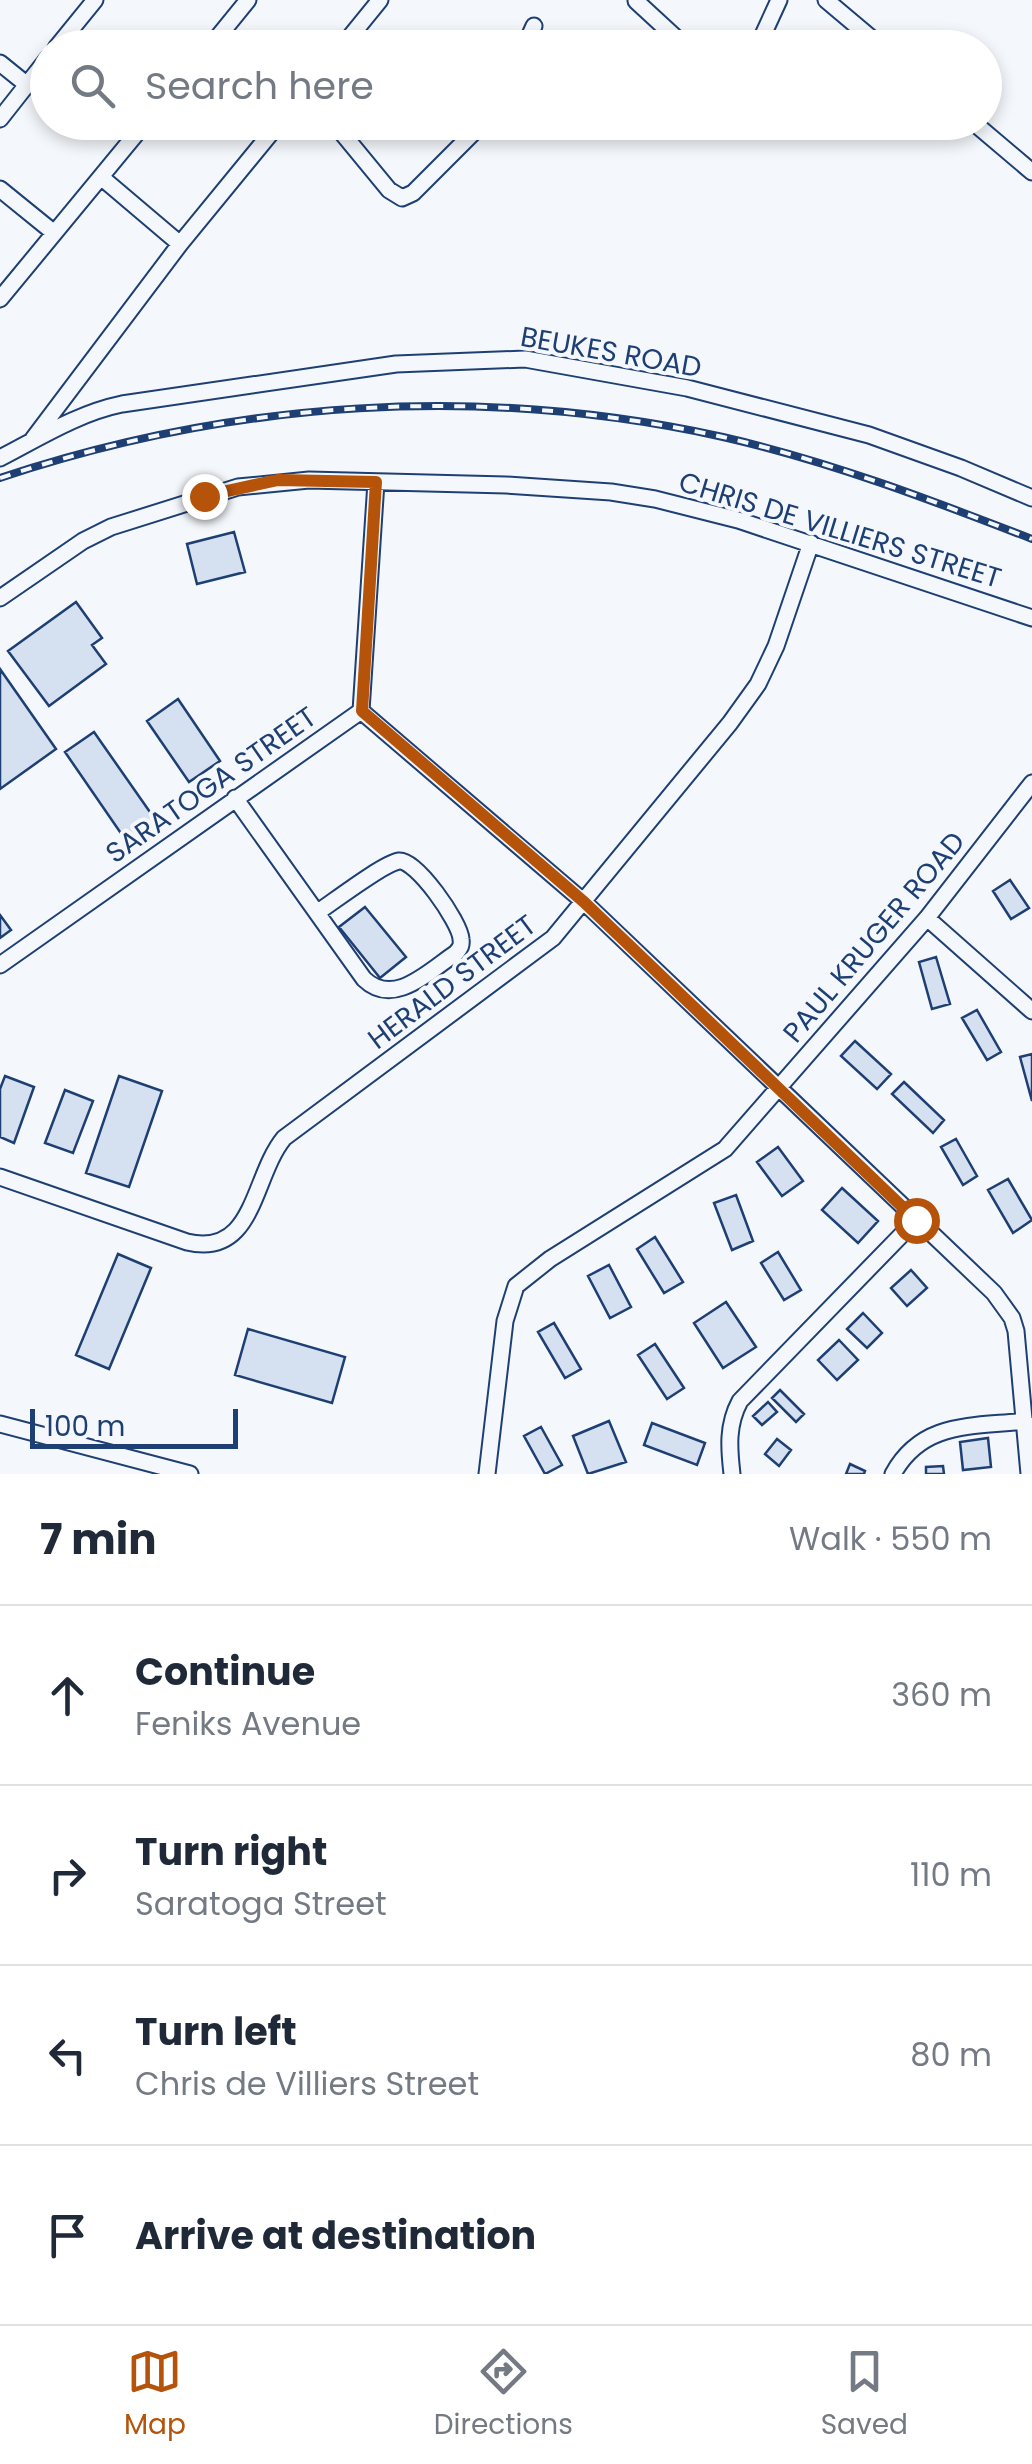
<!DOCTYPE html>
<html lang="en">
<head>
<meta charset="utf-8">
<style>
	:root { --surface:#fff; --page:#f6f6f7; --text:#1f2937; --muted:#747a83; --line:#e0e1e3; --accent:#b45309 }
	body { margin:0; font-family:Poppins,sans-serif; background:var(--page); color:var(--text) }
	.scale { position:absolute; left:30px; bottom:25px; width:208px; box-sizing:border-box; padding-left:10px; border:5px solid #1d3f73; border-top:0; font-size:28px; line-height:35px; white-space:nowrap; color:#1d3f73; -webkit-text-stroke:8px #f4f7fb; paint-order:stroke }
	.stop { position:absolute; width:30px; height:30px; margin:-22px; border:8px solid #b45309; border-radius:50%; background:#fff }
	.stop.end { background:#b45309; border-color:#fff; box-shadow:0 2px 10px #0008 }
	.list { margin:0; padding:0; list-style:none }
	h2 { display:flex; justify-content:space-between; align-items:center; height:130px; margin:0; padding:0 40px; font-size:42px }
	h2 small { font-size:32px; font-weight:400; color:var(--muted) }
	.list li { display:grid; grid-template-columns:65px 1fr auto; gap:30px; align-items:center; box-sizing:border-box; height:180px; padding:0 40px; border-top:2px solid var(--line) }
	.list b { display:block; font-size:38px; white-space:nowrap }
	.list p { margin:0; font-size:32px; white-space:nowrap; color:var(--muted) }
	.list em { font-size:32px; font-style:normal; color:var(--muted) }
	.icon { flex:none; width:55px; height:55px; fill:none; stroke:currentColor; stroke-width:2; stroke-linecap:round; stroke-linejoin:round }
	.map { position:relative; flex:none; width:1032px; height:1474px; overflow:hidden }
	.search { position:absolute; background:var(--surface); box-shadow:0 5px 15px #0003; left:30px; right:30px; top:30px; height:110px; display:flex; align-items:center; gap:25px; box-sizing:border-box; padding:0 35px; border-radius:55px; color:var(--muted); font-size:38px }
	.sheet { height:850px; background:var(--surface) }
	nav { display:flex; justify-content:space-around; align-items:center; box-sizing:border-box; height:140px; border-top:2px solid var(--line); background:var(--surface); font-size:28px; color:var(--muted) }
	nav a { display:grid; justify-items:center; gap:5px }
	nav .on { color:var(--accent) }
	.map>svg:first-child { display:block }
	.building { fill:#d5e0f0; stroke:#1d3f73; stroke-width:2.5 }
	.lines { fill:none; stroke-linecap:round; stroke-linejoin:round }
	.minor-casing { stroke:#1d3f73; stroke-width:19 }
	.minor { stroke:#f4f7fb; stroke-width:15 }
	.rail-casing { stroke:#1d3f73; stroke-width:8 }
	.rail { stroke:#f4f7fb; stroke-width:4; stroke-dasharray:11; stroke-linecap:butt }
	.route { stroke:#b45309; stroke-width:12 }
	.labels { text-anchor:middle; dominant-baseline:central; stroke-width:8; stroke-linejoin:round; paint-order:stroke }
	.street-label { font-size:28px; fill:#1d3f73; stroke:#f4f7fb }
</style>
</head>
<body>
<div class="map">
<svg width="1032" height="1474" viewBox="0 0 1032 1474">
	<rect width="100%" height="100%" fill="#f4f7fb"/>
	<!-- building -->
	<path class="building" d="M234,532L245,572L197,584L187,544Z
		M76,602L102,638L92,645L106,664L49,706L8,651Z
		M0,669L56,749L0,789Z
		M178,699L220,761L189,782L147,721Z
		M94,732L159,825L129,845L65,752Z
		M1010,880L1029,908L1011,919L993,891Z
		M365,907L406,957L380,978L339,927Z
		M0,915L11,930L0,938Z
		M936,957L950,1004L932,1009L919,962Z
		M977,1010L1001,1052L987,1060L962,1018Z
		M855,1041L891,1074L877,1089L841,1056Z
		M1032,1054V1101L1020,1057Z
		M5,1076L34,1087L14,1143L0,1137V1089Z
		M119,1076L162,1091L129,1187L86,1173Z
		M904,1082L944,1120L933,1133L892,1094Z
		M65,1090L93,1101L73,1153L45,1143Z
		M956,1139L977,1176L963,1185L941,1147Z
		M778,1147L803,1181L782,1196L757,1162Z
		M1008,1179L1032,1220L1013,1233L988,1190Z
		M842,1188L878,1221L858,1243L822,1210Z
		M736,1195L753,1241L732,1250L714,1203Z
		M655,1237L683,1282L664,1293L637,1249Z
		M778,1252L801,1290L784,1300L761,1263Z
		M118,1254L151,1268L109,1369L76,1355Z
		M609,1265L631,1307L610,1318L588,1276Z
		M911,1270L927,1288L907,1306L891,1288Z
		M726,1302L756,1347L723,1368L694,1323Z
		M863,1313L882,1333L867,1348L847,1329Z
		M554,1323L581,1369L565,1378L538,1332Z
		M248,1329L345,1357L332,1403L235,1375Z
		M839,1340L858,1360L837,1380L818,1360Z
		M655,1344L684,1388L667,1399L638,1355Z
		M780,1390L804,1414L796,1422L772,1398Z
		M768,1402L777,1412L762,1425L753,1416Z
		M609,1421L626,1462L588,1474L573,1436Z
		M652,1423L705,1443L697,1465L644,1445Z
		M541,1427L562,1465L545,1474L524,1436Z
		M988,1438L991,1467L963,1470L960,1442Z
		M777,1439L791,1450L779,1466L765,1454Z
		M850,1464L865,1471L864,1474H846Z
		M943,1466L944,1474H926V1467Z"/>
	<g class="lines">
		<!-- minor casing -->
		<g class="minor-casing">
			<path id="minor" d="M826,0L883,48
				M636,1L687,48
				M56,48L95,0
				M209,48L248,0
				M341,48L380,0
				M524,48L534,26
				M757,48L779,0
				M0,63L26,84
				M0,119L48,58
				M333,122L389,190L402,198L413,193L484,122
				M973,122L1032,172
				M101,177L180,244
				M0,189L53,232
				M0,299L146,122
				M33,439L180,244L280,122
				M0,458C39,438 78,413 122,404L396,364L525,359L687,388L869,435L961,468L1032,498
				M0,598L83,541L111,527L238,487L309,480L506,485L611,492L655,499L738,520L1032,618
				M361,711L584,902L994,1293L1012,1318L1016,1331L1029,1474
				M361,711L376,482
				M235,798L364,979C394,1008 429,971 456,953C460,948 462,946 461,939C460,922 416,859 399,861C384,863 333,902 318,912
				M927,918L1032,1011
				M0,965L361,711
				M0,1177L187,1242C255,1258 252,1177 284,1138L553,938L730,723L758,684L776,646L811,543
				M0,1424L190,1474
				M487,1474L505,1321L516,1286L550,1259L725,1149L927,918L1032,783
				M732,1474C729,1448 727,1425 740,1401L916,1220
				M893,1474C922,1421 972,1427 1025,1421"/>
		</g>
		<!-- minor -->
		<use href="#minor" class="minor"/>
		<!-- rail casing -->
		<g class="rail-casing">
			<path id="rail" d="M0,478C234,400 482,384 723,437C829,461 931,500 1032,539"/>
		</g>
		<!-- rail -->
		<use href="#rail" class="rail"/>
	</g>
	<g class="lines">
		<!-- route -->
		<path class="route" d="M204,496L278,480L376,482L362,711L584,902L916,1220"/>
	</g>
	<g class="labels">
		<!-- street labels -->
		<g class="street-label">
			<text transform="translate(611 352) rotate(10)">BEUKES ROAD</text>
			<text transform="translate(840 530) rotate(17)">CHRIS DE VILLIERS STREET</text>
			<text transform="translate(211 785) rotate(-35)">SARATOGA STREET</text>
			<text transform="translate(874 937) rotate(-50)">PAUL KRUGER ROAD</text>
			<text transform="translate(452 982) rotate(-37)">HERALD STREET</text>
		</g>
	</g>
</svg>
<div class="scale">100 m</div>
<div class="stop" style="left:916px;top:1220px"></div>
<div class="stop end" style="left:204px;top:496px"></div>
<div class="search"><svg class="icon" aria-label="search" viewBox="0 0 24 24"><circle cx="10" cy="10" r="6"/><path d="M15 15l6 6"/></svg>Search here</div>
</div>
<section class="sheet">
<h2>7 min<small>Walk · 550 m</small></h2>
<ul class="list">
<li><svg class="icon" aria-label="ahead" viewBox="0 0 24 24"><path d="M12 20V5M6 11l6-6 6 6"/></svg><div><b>Continue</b><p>Feniks Avenue</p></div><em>360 m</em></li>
<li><svg class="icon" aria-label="right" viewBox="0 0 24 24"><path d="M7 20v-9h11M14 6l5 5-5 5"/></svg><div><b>Turn right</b><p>Saratoga Street</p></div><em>110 m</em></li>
<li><svg class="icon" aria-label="left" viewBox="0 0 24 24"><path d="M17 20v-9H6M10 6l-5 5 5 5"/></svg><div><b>Turn left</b><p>Chris de Villiers Street</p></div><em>80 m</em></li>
<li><svg class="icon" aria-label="arrive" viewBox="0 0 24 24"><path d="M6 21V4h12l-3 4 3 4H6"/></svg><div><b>Arrive at destination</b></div></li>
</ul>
</section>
<nav>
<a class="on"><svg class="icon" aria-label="map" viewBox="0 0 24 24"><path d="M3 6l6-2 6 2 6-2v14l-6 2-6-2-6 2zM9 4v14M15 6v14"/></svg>Map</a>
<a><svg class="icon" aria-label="directions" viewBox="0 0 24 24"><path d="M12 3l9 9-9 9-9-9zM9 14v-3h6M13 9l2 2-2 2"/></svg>Directions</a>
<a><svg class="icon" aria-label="saved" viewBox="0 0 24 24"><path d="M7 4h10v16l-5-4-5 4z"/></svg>Saved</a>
</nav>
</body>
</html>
